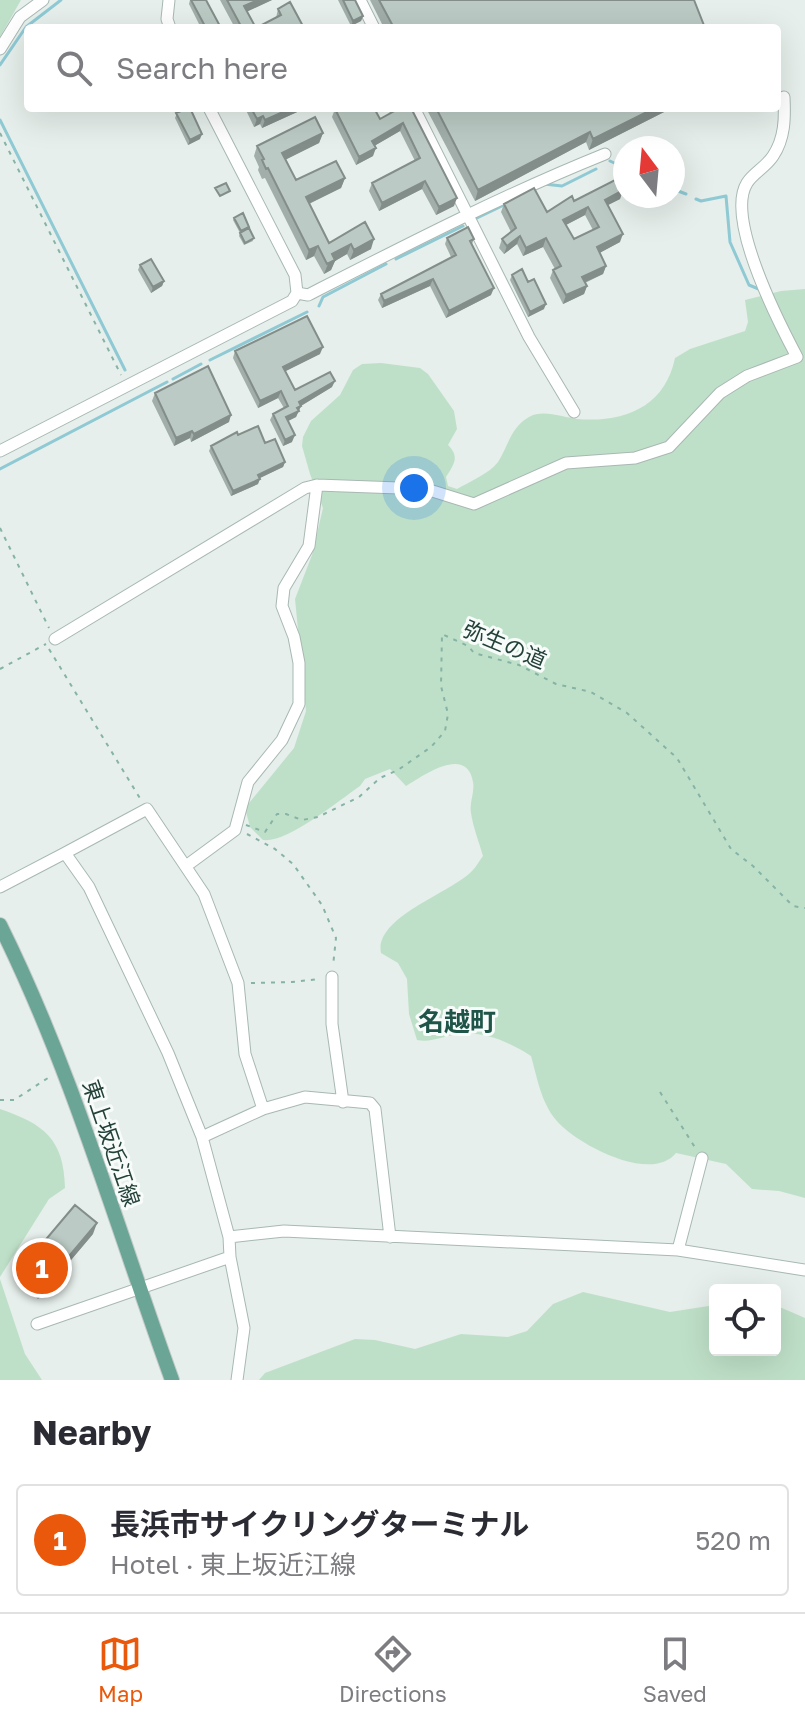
<!DOCTYPE html>
<html lang="en">
<head>
<meta charset="utf-8">
<style>
	:root { --surface:#fff; --page:#f2f2f3; --text:#2b2b33; --muted:#7c7c81; --line:#e1e1e2; --accent:#ea580c }
	body { margin:0; font-family:"Golos Text","Noto Sans JP",sans-serif; background:var(--page); color:var(--text) }
	.controls { position:absolute; right:24px; bottom:24px; display:grid; overflow:hidden; border-radius:8px; box-shadow:0 8px 32px #0002 }
	.controls button { width:72px; height:72px; display:grid; place-items:center; padding:0; border:0; border-bottom:2px solid var(--line); background:var(--surface); color:var(--text); font:40px sans-serif }
	.compass { position:absolute; left:613px; top:136px; width:72px; height:72px; border-radius:50%; background:var(--surface); box-shadow:0 8px 32px #0002; rotate:344deg }
	.you { position:absolute; left:414px; top:488px; width:28px; height:28px; margin:-20px; border:6px solid #fff; border-radius:50%; background:#1a73e8; box-shadow:0 0 0 12px #1a73e833 }
	.badge { display:grid; place-items:center; width:52px; height:52px; border-radius:50%; background:var(--accent); color:#fff; font-size:26px; font-weight:700 }
	.pin { position:absolute; translate:-50% -50%; border:4px solid #fff; box-shadow:0 2px 8px #0006 }
	.list { margin:0; padding:0; list-style:none }
	h2 { display:flex; justify-content:space-between; align-items:center; height:104px; margin:0; padding:0 32px; font-size:34px }
	h2 small { font-size:26px; font-weight:400; color:var(--muted) }
	.list li { display:grid; grid-template-columns:52px 1fr auto; gap:24px; align-items:center; box-sizing:border-box; height:112px; margin:0 16px 16px; padding:0 16px; border:2px solid var(--line); border-radius:8px }
	.list b { display:block; font-size:30px; white-space:nowrap }
	.list p { margin:0; font-size:26px; white-space:nowrap; color:var(--muted) }
	.list em { font-size:26px; font-style:normal; color:var(--muted) }
	.icon { flex:none; width:44px; height:44px; fill:none; stroke:currentColor; stroke-width:2; stroke-linecap:round; stroke-linejoin:round }
	.map { position:relative; flex:none; width:805px; height:1380px; overflow:hidden }
	.search { position:absolute; background:var(--surface); box-shadow:0 8px 32px #0002; left:24px; right:24px; top:24px; height:88px; display:flex; align-items:center; gap:20px; box-sizing:border-box; padding:0 28px; border-radius:8px; color:var(--muted); font-size:30px }
	.sheet { height:232px; background:var(--surface) }
	nav { display:flex; justify-content:space-around; align-items:center; box-sizing:border-box; height:112px; border-top:2px solid var(--line); background:var(--surface); font-size:22px; color:var(--muted) }
	nav a { display:grid; justify-items:center; gap:4px }
	nav .on { color:var(--accent) }
	.map>svg:first-child { display:block }
	.green { fill:#bfe0c8 }
	.lines { fill:none; stroke-linecap:round; stroke-linejoin:round }
	.stream { stroke:#8ec9d4; stroke-width:3 }
	.minor-casing { stroke:#a8b8b2; stroke-width:13 }
	.major-casing { stroke:#c2cac8; stroke-width:16 }
	.path { stroke:#86b3a5; stroke-width:2; stroke-dasharray:4 6; stroke-linecap:butt }
	.minor { stroke:#fff; stroke-width:11 }
	.major { stroke:#6aa596; stroke-width:14 }
	.wall { fill:#a1aea9; fill-rule:evenodd }
	.shaded-wall { fill:#838d89 }
	.building { fill:#bbcac4; stroke:#838d89; stroke-width:2; fill-rule:evenodd }
	.labels { text-anchor:middle; dominant-baseline:central; stroke-width:6; stroke-linejoin:round; paint-order:stroke }
	.street-label { font-size:22px; fill:#24423a; stroke:#f7fbf9 }
	.quarter-label { font-size:26px; font-weight:bold; fill:#1f5548; stroke:#f7fbf9 }
</style>
</head>
<body>
<div class="map">
<svg width="805" height="1380" viewBox="0 0 805 1380">
	<rect width="100%" height="100%" fill="#e6efeb"/>
	<!-- green -->
	<path class="green" d="M0,0H21L0,37Z
		M805,289V1198L779,1191L752,1189L726,1164L676,1153C651,1184 576,1144 556,1120C541,1102 537,1077 531,1056C511,1043 485,1031 460,1034C445,1035 432,1043 417,1040L409,1014L407,979L398,963L381,953C374,917 451,893 472,871C476,867 479,861 483,856C479,842 473,827 471,813C469,803 475,792 473,782C467,744 422,776 406,786L390,769L365,779L360,786C338,801 288,843 263,840L250,827L245,808L294,748L306,711L295,599L312,555L323,508L310,474L302,446L303,437L311,421L340,395L353,370L362,364L381,363L420,368L428,374L454,411L457,429L448,445C460,457 454,464 446,477L448,486L457,489C469,482 490,473 498,462C508,447 510,428 529,417C543,409 562,417 577,419C624,423 665,407 675,358L690,349L745,331L748,322L745,300L781,291Z
		M0,1109C44,1124 64,1139 65,1188L49,1199L0,1277Z
		M0,1279L25,1354L42,1380H0Z
		M583,1292L670,1312L715,1305V1350H775V1305L805,1318V1380H259L265,1373L355,1339L375,1340L415,1349L461,1334L508,1337L527,1331L553,1304Z"/>
	<g class="lines">
		<!-- stream -->
		<path class="stream" d="M0,65L26,27L61,0
			M0,120L125,370
			M610,161L625,168
			M544,184L562,186L596,169
			M673,189L686,194
			M696,199L701,201L726,196L730,242L749,285L761,290
			M477,218L504,205
			M396,259L463,226
			M319,306L323,297L386,264
			M210,360L307,312
			M173,379L201,364
			M0,469L167,382"/>
		<!-- minor casing -->
		<g class="minor-casing">
			<path id="minor" d="M169,0L167,19L170,28
				M360,0L374,28
				M0,49L20,17L43,0
				M414,108L529,337L574,412
				M297,293L308,295C406,245 503,195 605,154
				M0,451L292,301L297,293L295,275L209,108
				M55,639L305,488L317,485L426,489L474,504L566,463L635,458L669,447L720,393L747,376L797,357C779,323 725,218 747,183C753,173 766,167 773,156C785,138 785,118 784,97
				M65,853L147,809L204,894L238,983L245,1054L263,1109
				M186,866L235,830L248,782L282,740L299,704V663L294,637L282,606L284,588L309,546L317,485
				M0,887L65,853L89,887L168,1053L202,1137L229,1237L230,1257L244,1328L237,1380
				M332,977V1024L343,1102
				M202,1137L263,1109L305,1097L370,1103L375,1109L390,1237
				M229,1237L284,1231L678,1250L805,1270
				M678,1250L702,1158
				M37,1324L230,1257"/>
		</g>
		<!-- major casing -->
		<g class="major-casing">
			<path id="major" d="M0,925C72,1070 117,1228 172,1380"/>
		</g>
		<!-- path -->
		<path class="path" d="M0,133L121,375
			M0,528L49,628
			M49,649L141,800
			M0,669L46,644
			M246,825L265,832L277,814H286L302,820L318,817L359,797L380,778L398,770L431,747L445,731L448,714L441,686L442,634L468,646L474,653L519,665L556,684L591,692L627,713L677,758L731,849L753,866L793,906L805,908
			M247,834L275,849L293,864L322,905L336,938L333,966
			M251,983L292,982L320,979
			M660,1092L696,1149
			M0,1100H14L51,1076"/>
		<!-- minor -->
		<use href="#minor" class="minor"/>
		<!-- major -->
		<use href="#major" class="major"/>
	</g>
	<!-- wall -->
	<path class="wall" d="M190,0H206L221,28H201L189,4Z
		M220,0H272L247,11L256,28L276,18L278,9L304,28H235Z
		M338,0H355L363,16L361,21L351,26Z
		M370,0H694L705,28H384Z
		M175,108H190L200,139L188,145L175,118L177,113Z
		M245,108H306L262,128L260,124L254,127Z
		M387,108H411L454,206L436,215L422,189L379,211L369,191L372,183L415,161L400,131L374,146L373,156L356,165L332,117L335,109L380,119L390,113Z
		M426,108H672L589,150L586,142L475,201Z
		M323,133L319,143L286,159L296,180L345,178L341,188L309,204L329,243L365,222L371,249L350,260L347,254L335,261L331,270L324,274L314,256L306,260L265,178L262,179L258,170L259,167L254,156L257,146Z
		M623,190L620,199L608,205L620,242L599,253L606,266L603,274L585,283L587,286L584,294L563,304L550,278L553,270L555,269L543,247L523,256L517,244L504,254L499,248L502,239L511,232L501,212L504,204L547,212ZM585,215L593,230L574,239L566,225Z
		M234,218L249,228L253,241L244,245L239,236L240,233L233,220Z
		M447,238L474,239L472,244L491,295L446,318L430,286L382,308L378,300L381,294L451,257L445,244Z
		M140,265L164,281L162,286L151,293L138,270Z
		M512,275L528,282L544,309L528,317L510,280Z
		M235,351L320,354L285,371L295,390L332,387L301,406L296,417L288,421L292,442L283,446L270,420L273,414L284,408L278,398L258,408L233,358Z
		M155,393L229,422L191,442L190,438L174,446L152,401Z
		M238,435L265,443L285,462L283,467L259,478L258,484L231,496L209,451L211,446Z
		M93,1234L38,1299L16,1280L20,1270Z"/>
	<!-- shaded-wall -->
	<path class="shaded-wall" d="M258,0H272L242,14L244,6Z
		M363,16L361,21L351,26L353,21Z
		M292,108H306L262,128L265,120Z
		M655,108H672L589,150L593,139Z
		M263,116L260,124L254,127L257,119Z
		M403,123L400,131L369,149L372,141Z
		M590,132L586,142L475,201L478,190Z
		M323,133L319,143L279,163L282,153Z
		M202,134L200,139L188,145L190,140Z
		M376,148L373,156L356,165L359,157Z
		M345,178L341,188L302,207L306,197Z
		M425,181L422,189L379,211L382,203Z
		M623,190L620,199L602,208L605,200Z
		M457,198L454,206L436,215L439,207Z
		M588,207L585,215L560,228L563,220Z
		M623,234L620,242L594,256L597,247Z
		M520,236L517,244L504,254L507,246Z
		M546,238L543,247L523,256L526,248Z
		M374,239L371,249L350,260L354,250Z
		M351,244L347,254L335,261L331,270L324,274L332,254Z
		M318,246L314,256L306,260L309,250Z
		M606,266L603,274L579,285L582,277Z
		M433,279L430,286L382,308L384,301Z
		M164,281L162,286L151,293L153,287Z
		M587,286L584,294L563,304L566,295Z
		M494,288L491,295L446,318L449,311Z
		M546,304L544,309L528,317L530,312Z
		M323,347L320,354L280,374L283,367Z
		M335,381L332,387L299,407L301,406L296,417L284,423L286,417L299,402Z
		M281,391L278,398L258,408L260,401Z
		M231,415L229,422L191,442L194,434Z
		M192,431L190,438L174,446L176,438Z
		M295,435L292,442L283,446L285,440Z
		M285,462L283,467L256,480L258,475Z
		M260,479L258,484L231,496L233,491Z
		M97,1223L93,1234L38,1299L42,1288Z"/>
	<!-- building -->
	<path class="building" d="M191,0H206L221,28H206Z
		M227,0H258L244,6L256,28L281,15L278,9L290,2L304,28H242Z
		M343,0H355L363,16L353,21Z
		M379,0H694L705,28H394Z
		M179,108H190L202,134L190,140L176,113L181,111Z
		M251,108H292L265,120L263,116L257,119Z
		M337,108H374L380,119L396,110L395,108H411L457,198L439,207L425,181L382,203L372,183L420,158L403,123L372,141L376,148L359,157L335,109Z
		M436,108H655L593,139L590,132L478,190Z
		M315,117L323,133L282,153L296,180L336,161L345,178L306,197L329,243L365,222L374,239L354,250L351,244L332,254L335,260L327,264L318,246L309,250L268,168L266,169L262,160L264,159L257,146Z
		M617,179L623,190L605,200L623,234L597,247L606,266L582,277L587,286L566,295L553,270L561,266L546,238L526,248L520,236L507,246L502,239L516,228L504,204L534,188L547,212L572,196L574,201ZM588,207L599,227L574,239L563,220Z
		M226,183L230,191L220,196L215,188Z
		M243,213L249,227L241,231L234,218Z
		M468,227L474,239L470,241L494,288L449,311L433,279L384,301L381,294L456,255L447,238Z
		M249,228L254,238L245,243L240,233Z
		M151,259L164,281L153,287L140,265Z
		M522,269L528,282L534,279L546,304L530,312L512,275Z
		M307,316L323,347L283,367L295,390L330,372L335,381L299,402L301,406L297,408L299,411L286,417L295,435L285,440L273,414L288,406L281,391L260,401L235,351Z
		M208,366L231,415L194,434L192,431L176,438L155,393Z
		M258,426L265,443L275,439L285,462L258,475L260,479L233,491L211,446L237,432L238,435Z
		M75,1205L97,1223L42,1288L20,1270Z"/>
	<g class="labels">
		<!-- street labels -->
		<g class="street-label">
			<text transform="translate(505 644) rotate(23)">弥生の道</text>
			<text transform="translate(112 1143) rotate(71)">東上坂近江線</text>
		</g>
		<!-- quarter labels -->
		<g class="quarter-label">
			<text x="457" y="1021">名越町</text>
		</g>
	</g>
</svg>
<div class="controls">
<button><svg class="icon" aria-label="locate" viewBox="0 0 24 24"><circle cx="12" cy="12" r="6"/><path d="M12 2v4M12 18v4M2 12h4M18 12h4"/></svg></button>
</div>
<svg class="compass" viewBox="-18 -18 36 36"><path d="M0-13l5 13h-10z" fill="#e53935"/><path d="M0 13l5-13h-10z" fill="#7c7c81"/></svg>
<div class="you"></div>
<div class="pin badge" style="left:42px;top:1268px">1</div>
<div class="search"><svg class="icon" aria-label="search" viewBox="0 0 24 24"><circle cx="10" cy="10" r="6"/><path d="M15 15l6 6"/></svg>Search here</div>
</div>
<section class="sheet">
<h2>Nearby<small></small></h2>
<ul class="list">
<li><span class="badge">1</span><div><b>長浜市サイクリングターミナル</b><p>Hotel · 東上坂近江線</p></div><em>520 m</em></li>
</ul>
</section>
<nav>
<a class="on"><svg class="icon" aria-label="map" viewBox="0 0 24 24"><path d="M3 6l6-2 6 2 6-2v14l-6 2-6-2-6 2zM9 4v14M15 6v14"/></svg>Map</a>
<a><svg class="icon" aria-label="directions" viewBox="0 0 24 24"><path d="M12 3l9 9-9 9-9-9zM9 14v-3h6M13 9l2 2-2 2"/></svg>Directions</a>
<a><svg class="icon" aria-label="saved" viewBox="0 0 24 24"><path d="M7 4h10v16l-5-4-5 4z"/></svg>Saved</a>
</nav>
</body>
</html>
